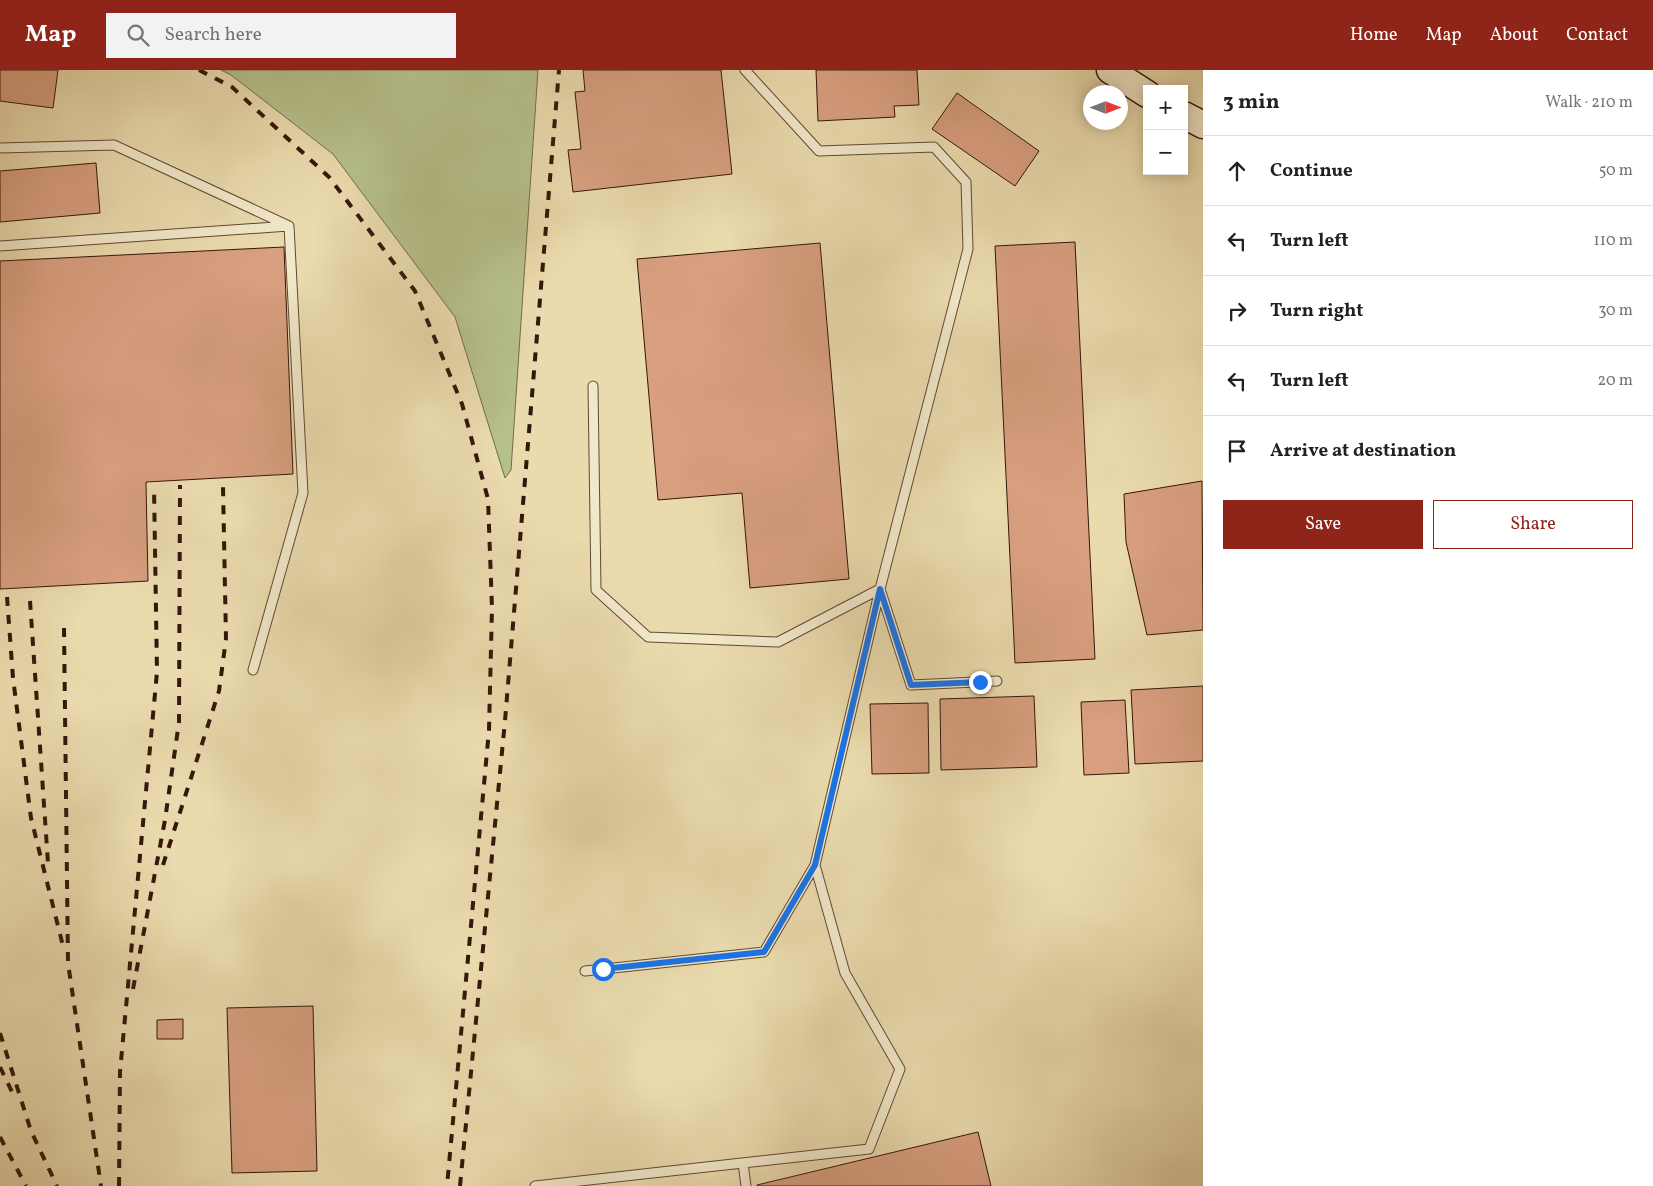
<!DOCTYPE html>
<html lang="en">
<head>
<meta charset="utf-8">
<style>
	:root { --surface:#fff; --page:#f2f2f2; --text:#202124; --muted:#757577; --line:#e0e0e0; --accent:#8f2418 }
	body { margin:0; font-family:Vollkorn,serif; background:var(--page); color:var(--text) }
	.controls { position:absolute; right:15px; top:15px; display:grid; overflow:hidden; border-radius:0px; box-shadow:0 2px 12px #0003 }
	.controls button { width:45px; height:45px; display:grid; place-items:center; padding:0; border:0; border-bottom:1px solid var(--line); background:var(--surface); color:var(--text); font:25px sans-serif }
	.compass { position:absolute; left:1083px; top:15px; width:45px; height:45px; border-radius:50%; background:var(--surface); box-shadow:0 2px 12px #0003; rotate:90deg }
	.stop { position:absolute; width:15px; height:15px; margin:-11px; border:4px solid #1a73e8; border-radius:50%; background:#fff }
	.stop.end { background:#1a73e8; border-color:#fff; box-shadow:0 1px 5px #0008 }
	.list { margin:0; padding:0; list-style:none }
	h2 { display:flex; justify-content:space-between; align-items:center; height:65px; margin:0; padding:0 20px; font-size:21px }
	h2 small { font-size:16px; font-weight:400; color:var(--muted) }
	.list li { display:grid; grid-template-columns:32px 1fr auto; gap:15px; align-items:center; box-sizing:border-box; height:70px; padding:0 20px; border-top:1px solid var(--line) }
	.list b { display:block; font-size:19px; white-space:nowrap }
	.list em { font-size:16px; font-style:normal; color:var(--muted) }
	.actions { display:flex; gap:10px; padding:15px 20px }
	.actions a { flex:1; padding:11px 0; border:1px solid var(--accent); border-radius:0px; text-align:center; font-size:18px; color:var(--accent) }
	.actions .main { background:var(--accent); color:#fff }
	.icon { flex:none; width:28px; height:28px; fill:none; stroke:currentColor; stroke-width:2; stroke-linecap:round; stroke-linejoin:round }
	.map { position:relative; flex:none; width:1203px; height:1116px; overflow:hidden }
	header { display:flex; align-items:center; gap:30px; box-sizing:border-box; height:70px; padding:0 25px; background:var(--accent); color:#fff }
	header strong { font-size:24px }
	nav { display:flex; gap:28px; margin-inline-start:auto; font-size:18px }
	.search { width:350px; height:45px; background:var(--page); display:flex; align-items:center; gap:12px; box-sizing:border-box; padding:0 18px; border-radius:0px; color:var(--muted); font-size:19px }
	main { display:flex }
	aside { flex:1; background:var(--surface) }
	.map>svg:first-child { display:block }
	.green { fill:#b6c08b; stroke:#766b4a }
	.building { fill:#d89f80; stroke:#36160a }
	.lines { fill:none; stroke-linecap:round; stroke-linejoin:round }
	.lane-casing { stroke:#634733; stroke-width:11 }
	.secondary-casing { stroke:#36160a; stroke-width:29 }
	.lane { stroke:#f1e8ca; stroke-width:9 }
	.secondary { stroke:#f1e8ca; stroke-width:26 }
	.rail { stroke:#36160a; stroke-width:4; stroke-dasharray:9 9; stroke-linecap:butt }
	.route { stroke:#1a73e8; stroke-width:6 }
</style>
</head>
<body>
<header>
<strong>Map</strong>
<div class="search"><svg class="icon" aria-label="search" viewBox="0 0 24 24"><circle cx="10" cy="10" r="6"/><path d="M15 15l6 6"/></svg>Search here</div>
<nav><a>Home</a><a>Map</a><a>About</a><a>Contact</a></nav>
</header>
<main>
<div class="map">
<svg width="1203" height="1116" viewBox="0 0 1203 1116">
	<rect width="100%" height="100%" fill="#eadbae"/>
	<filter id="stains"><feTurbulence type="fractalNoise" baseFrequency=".004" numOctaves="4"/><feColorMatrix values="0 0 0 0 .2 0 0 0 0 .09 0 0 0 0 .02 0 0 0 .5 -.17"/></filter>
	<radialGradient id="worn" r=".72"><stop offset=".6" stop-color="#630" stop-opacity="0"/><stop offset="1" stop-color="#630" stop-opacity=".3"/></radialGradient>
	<!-- green -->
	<path class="green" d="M221,0H538L511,400L505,408L455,247L333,84L231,5Z"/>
	<!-- building -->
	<path class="building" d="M0,0H58L53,38L0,31Z
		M583,0H721L732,104L573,122L568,80L581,79L575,22L585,21Z
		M816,0H917L919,35L894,36L895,47L818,51Z
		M957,23L1039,81L1015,116L932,59Z
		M96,93L100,143L0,152V101Z
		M1075,172L1095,589L1015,593L995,176Z
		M820,173L849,509L750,518L742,423L658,430L637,189Z
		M284,177L293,404L146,412L148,511L0,519V191Z
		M1202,411L1203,560L1147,565L1126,472L1124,424Z
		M1203,616V691L1135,694L1131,620Z
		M1034,626L1037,697L941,700L940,629Z
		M1125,630L1129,703L1084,705L1081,632Z
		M928,633L929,703L872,704L870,634Z
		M313,936L317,1101L232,1103L227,938Z
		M183,949V969H157V950Z
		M978,1062L991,1116H757V1115Z"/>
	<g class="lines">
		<!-- lane casing -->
		<g class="lane-casing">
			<path id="lane" d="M0,78L114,75L287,155
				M0,176L289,156L303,423L253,600
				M593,316L596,520L648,567L778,572L880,519
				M880,519L911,615L997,611
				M585,901L764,882L815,795L880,519L968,179L966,112L934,77L819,81L745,0
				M743,1093L746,1116
				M535,1116L869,1079L900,999L845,903L815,795"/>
		</g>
		<!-- secondary casing -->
		<g class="secondary-casing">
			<path id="secondary" d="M1110,0L1147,24
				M1184,45L1203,55"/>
		</g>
		<!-- lane -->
		<use href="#lane" class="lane"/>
		<!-- secondary -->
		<use href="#secondary" class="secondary"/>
		<!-- rail -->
		<path class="rail" d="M199,0L232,17L329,107L415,221L462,334L488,429L492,538L489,660L447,1116
			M7,527L13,608L31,748L63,876
			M30,531L48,793
			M64,558L68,893L101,1116
			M163,795L219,621L226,569L223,417
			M133,919L165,750L179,652L180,415
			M0,963L31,1061L57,1116
			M0,997L14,1026
			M0,1067L26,1116
			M119,1116L120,1002L157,602L154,417
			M460,1116L505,651L559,0"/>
	</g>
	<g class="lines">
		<!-- route -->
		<path class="route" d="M603,899L764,882L815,795L880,519L911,615L980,612"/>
	</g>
	<rect width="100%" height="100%" filter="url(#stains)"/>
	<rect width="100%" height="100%" fill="url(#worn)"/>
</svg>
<div class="controls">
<button>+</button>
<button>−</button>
</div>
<svg class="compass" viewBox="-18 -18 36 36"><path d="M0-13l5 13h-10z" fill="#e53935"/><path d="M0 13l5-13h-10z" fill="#757577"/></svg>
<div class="stop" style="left:603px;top:899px"></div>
<div class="stop end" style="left:980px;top:612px"></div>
</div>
<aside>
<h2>3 min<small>Walk · 210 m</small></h2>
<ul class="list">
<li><svg class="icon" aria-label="ahead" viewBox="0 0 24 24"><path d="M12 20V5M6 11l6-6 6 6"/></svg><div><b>Continue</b></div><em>50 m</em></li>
<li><svg class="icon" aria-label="left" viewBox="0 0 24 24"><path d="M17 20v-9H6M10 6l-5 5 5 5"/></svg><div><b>Turn left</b></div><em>110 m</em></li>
<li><svg class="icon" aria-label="right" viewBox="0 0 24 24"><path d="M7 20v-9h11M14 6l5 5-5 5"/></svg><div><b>Turn right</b></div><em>30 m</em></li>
<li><svg class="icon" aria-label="left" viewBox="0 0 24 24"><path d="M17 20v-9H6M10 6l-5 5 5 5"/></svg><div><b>Turn left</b></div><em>20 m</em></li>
<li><svg class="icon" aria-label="arrive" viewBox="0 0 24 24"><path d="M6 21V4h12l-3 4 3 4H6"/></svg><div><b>Arrive at destination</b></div></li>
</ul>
<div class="actions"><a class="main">Save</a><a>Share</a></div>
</aside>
</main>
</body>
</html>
